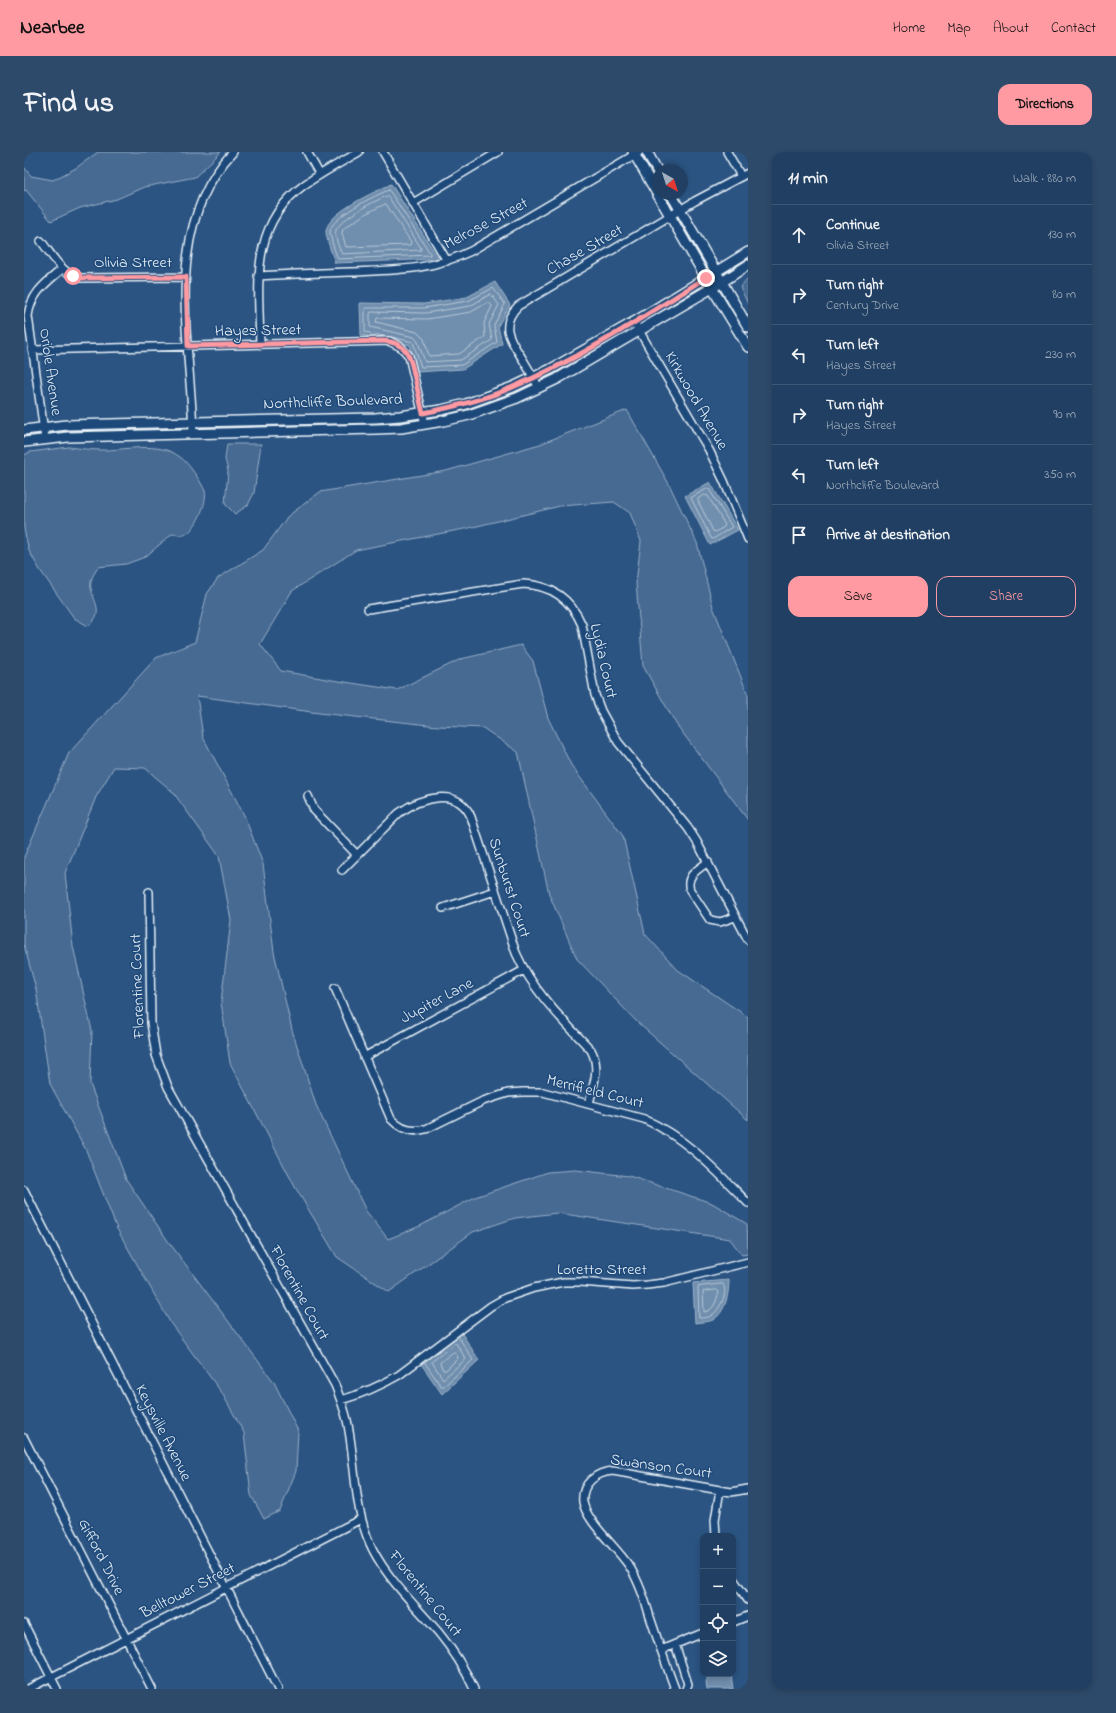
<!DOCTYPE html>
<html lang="en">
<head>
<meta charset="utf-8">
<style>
	:root { --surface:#203f62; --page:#2d4a6b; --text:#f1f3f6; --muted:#a2afbe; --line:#3d5877; --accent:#ff9aa2 }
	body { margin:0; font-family:"Indie Flower",sans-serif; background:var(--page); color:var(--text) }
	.controls { position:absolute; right:12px; bottom:12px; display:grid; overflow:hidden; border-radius:8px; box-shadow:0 2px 6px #0003 }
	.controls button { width:36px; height:36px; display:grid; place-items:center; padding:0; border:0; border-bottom:1px solid var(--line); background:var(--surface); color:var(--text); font:20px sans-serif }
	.compass { position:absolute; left:628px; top:12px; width:36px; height:36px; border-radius:50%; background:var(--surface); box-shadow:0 2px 6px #0003; rotate:141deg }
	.stop { position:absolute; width:12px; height:12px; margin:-9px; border:3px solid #ff9aa2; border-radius:50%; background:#fff }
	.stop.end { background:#ff9aa2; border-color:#fff; box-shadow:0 1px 4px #0008 }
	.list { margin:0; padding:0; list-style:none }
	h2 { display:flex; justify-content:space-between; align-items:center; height:52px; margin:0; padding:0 16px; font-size:17px }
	h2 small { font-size:13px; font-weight:400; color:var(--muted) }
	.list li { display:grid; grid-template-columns:26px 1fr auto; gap:12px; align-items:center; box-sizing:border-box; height:60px; padding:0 16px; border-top:1px solid var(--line) }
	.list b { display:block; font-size:15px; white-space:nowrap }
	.list p { margin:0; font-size:13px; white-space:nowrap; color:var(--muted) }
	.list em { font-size:13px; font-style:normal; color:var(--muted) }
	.actions { display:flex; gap:8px; padding:12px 16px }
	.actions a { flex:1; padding:9px 0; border:1px solid var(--accent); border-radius:12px; text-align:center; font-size:14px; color:var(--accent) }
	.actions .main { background:var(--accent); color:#111 }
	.icon { flex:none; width:22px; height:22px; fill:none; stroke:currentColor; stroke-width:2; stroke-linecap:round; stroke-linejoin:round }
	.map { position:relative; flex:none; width:724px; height:1537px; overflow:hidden; border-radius:12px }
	header { display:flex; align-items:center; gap:24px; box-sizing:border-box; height:56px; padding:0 20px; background:var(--accent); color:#111 }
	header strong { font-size:19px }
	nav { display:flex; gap:22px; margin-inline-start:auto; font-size:14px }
	.intro { display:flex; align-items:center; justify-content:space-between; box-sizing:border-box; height:96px; padding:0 24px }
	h1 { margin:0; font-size:28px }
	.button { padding:10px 18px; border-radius:12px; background:var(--accent); color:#111; font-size:14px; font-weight:700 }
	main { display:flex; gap:24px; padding:0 24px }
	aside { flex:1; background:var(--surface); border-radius:12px; box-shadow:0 2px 6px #0003 }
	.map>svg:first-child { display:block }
	.green { fill:#476b93; stroke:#98aec6 }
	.water { fill:#708ead; stroke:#a0b6cb }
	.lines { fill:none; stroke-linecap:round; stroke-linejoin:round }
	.shore { stroke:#b8c9da; stroke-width:1 }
	.minor-casing { stroke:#e8f1f8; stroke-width:10 }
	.major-casing { stroke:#e8f1f8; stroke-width:12 }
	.minor { stroke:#1f4a7a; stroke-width:7 }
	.major { stroke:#1f4a7a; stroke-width:9 }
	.route { stroke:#ff9aa2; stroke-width:5 }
	.labels { text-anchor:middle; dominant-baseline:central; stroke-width:3; stroke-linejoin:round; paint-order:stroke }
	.street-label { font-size:16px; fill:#e8f1f8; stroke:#1f4a7a }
</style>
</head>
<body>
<header>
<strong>Nearbee</strong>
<nav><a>Home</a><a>Map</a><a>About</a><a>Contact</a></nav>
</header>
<div class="intro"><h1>Find us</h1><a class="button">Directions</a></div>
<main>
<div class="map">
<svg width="724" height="1537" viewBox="0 0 724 1537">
	<rect width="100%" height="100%" fill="#2b5482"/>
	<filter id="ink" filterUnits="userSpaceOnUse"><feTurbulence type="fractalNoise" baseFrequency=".025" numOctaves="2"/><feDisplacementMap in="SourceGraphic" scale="8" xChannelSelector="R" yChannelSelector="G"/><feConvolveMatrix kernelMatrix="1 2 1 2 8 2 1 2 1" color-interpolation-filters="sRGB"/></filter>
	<g filter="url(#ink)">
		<!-- green -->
		<path class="green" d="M74,0H197L171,25L120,35L93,47L56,56L27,69L2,38L0,39V15L7,24L29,28L52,16Z
			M724,126V152L716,135Z
			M603,258L645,332L673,391L689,455L724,543V668L652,572L619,514L612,431L617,389L606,361L590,350L536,354L445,376L332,398L268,439L236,492L257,519L308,528L373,538L437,507L497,493L509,509L524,566L547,613L599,684L621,782L654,818L724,865V968L613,870L553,807L525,742L494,600L459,576L414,574L295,561L173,544L179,585L220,663L239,712L250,800L268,878L292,953L342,1059L364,1087L396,1074L451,1045L524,1020L551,1018L605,1024L688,1051L723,1072L724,1102L718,1103L706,1087L533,1061L491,1066L449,1080L365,1140L313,1105L271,1035L206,911L197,850L207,768L195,704L149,640L121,616L90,615L72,645L41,721L49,794L68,879L66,932L102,1027L144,1089L250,1230L274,1279L272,1319L256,1359L240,1367L227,1343L220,1281L198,1241L147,1172L93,1077L62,998L26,932L12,837L0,793V705L45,601L132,506L171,490L183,442L194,426L239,398L264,364L296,340L422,319L516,292Z
			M203,292H237L230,341L224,353L211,362L201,352L204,319L201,307Z
			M45,295C55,296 66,298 76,298C100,299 134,288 156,305C164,310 178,331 181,339C184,350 171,380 160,383C156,384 151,382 148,382L121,405L102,412L74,415C72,419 69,423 68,426C61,444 86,457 64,474L50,466L16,418L5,399L0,377V303L6,300Z"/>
		<!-- water -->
		<path class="water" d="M367,32L415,107L311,111C309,104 301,85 302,78C306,59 351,40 367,32Z
			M471,130L486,153L474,174L478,192L439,217L393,220L386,193L337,183L336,151L400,152L443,145Z
			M686,330L714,378L686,393L661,344Z
			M705,1128C705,1141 702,1160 689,1168C685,1170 676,1170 671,1171L669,1131Z
			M435,1177L455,1208L418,1242L395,1209Z
			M685,1522H707L709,1537H683L682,1530Z"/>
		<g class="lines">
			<!-- shore -->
			<path class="shore" d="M365,38L406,101V103L314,107C311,100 307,88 306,80C306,65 352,43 365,38Z
				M364,44L397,96V98L318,102C315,96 310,84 312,78C316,67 353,47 364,44Z
				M362,52L387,90L386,93L322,95L318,81L319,77L341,62Z
				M467,142L475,153L465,172L468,188L437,208L401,210L394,190L390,185L346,175V162L347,160L402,161L446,154Z
				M465,150L468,154L460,171L461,185L435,202L405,204L400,187L393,180L352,170L353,166L403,167L447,160Z
				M364,185L341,180V156H400L444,149L469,136L481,152L470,173L473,190L438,213L397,215L389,190L368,185
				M683,337H685L708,375L689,387L687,386L667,346Z
				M681,343L684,344L701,373L700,375L691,380L689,379L674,349V347Z
				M699,1132C705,1140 695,1159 688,1163C684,1166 679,1166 675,1166L674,1135Z
				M693,1138L695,1140C692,1149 690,1159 680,1160L679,1140Z
				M432,1191L442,1207L419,1227L408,1210Z
				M430,1200L432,1201L434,1206L422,1218H419L416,1211Z
				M401,1209V1211L417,1234H420L449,1208L434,1184"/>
			<!-- minor casing -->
			<g class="minor-casing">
				<path id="minor" d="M283,0L296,23
					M359,0L423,109
					M703,0L717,24
					M389,51L474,0
					M17,89C28,103 37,121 55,126L162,125
					M234,124C265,122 295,121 326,120C371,118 405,119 447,99L615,0
					M610,170L685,298L700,329L724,387
					M236,193C235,133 225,73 280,33C297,21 316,11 335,0
					M8,198L365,189L377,195L385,204L401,272
					M515,236C510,226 504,216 498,206C486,188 475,173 494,154L671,49L724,21
					M169,282C167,188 137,77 209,0
					M21,287L4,164C7,141 22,131 38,117
					M344,457L499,432C527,433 547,447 558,473L571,543L577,559L594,590L664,676L673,690L724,788
					M284,644L290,658L333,703
					M684,710C674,717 661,724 666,738L686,768L696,770L711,765
					M318,718L375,661C396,646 434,634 447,665L492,801C510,841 537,866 567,898C577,916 569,933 565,952
					M125,740L127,871L132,903L144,935L311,1233C317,1248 323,1263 325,1279C332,1319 330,1361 349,1398C365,1429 392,1454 415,1481C429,1498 441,1517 450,1537
					M419,756L471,739
					M311,836L367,967C377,978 388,981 402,977L459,949L484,941L499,940H519L620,967C664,987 691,1018 724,1051
					M340,905L500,818
					M0,1038L254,1537
					M317,1248C338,1242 356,1234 375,1223L467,1154L481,1146L510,1136L539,1130H556L609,1134L623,1133L640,1131L724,1110
					M0,1286L128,1537
					M692,1384L691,1368L696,1338
					M709,1427L724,1448
					M709,1470L724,1464
					M0,1472L33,1537
					M651,1492L663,1529L664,1532L662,1537
					M637,1498L679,1481
					M4,1537L337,1367
					M651,1537C642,1513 634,1489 626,1465C621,1448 616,1432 607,1417C596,1398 562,1370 559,1350C557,1332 572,1320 589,1319L707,1340L724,1337"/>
			</g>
			<!-- major casing -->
			<g class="major-casing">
				<path id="major" d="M609,0L682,126L724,195
					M623,0L634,20
					M647,42L724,175
					M0,278L43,273L351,266L376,264L417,258L442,252L489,235L527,217L610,170L724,100
					M0,290L44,285L352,277L377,276L419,269L445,263L493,246L533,227L698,130L724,113"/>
			</g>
			<!-- minor -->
			<use href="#minor" class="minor"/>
			<!-- major -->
			<use href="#major" class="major"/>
		</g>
	</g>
	<g class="lines" filter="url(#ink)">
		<!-- route -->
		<path class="route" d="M49,124L55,126L162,125L164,194L359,189C384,190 387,206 391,227C394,239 396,250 399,261C430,255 460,248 489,235C556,207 620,164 682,126"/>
	</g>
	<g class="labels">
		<!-- street labels -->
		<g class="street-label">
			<text transform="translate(462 72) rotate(-28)">Melrose Street</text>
			<text transform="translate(561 98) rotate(-30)">Chase Street</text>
			<text x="109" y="111">Olivia Street</text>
			<text transform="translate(234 179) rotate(-1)">Hayes Street</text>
			<text transform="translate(26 220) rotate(82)">Oriole Avenue</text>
			<text transform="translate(672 249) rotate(60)">Kirkwood Avenue</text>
			<text transform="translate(309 250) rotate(-2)">Northcliffe Boulevard</text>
			<text transform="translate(579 509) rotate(77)">Lydia Court</text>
			<text transform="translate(485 736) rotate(72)">Sunburst Court</text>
			<text transform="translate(114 834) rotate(-92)">Florentine Court</text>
			<text transform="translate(413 849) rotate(-28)">Jupiter Lane</text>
			<text transform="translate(571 940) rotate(14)">Merrifield Court</text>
			<text x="578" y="1118">Loretto Street</text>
			<text transform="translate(275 1141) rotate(61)">Florentine Court</text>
			<text transform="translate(139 1281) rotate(63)">Keysville Avenue</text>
			<text transform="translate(637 1315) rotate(8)">Swanson Court</text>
			<text transform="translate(77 1405) rotate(63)">Gifford Drive</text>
			<text transform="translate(164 1439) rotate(-27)">Belltower Street</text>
			<text transform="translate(401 1442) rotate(51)">Florentine Court</text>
		</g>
	</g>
</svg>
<div class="controls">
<button>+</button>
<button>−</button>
<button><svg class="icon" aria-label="locate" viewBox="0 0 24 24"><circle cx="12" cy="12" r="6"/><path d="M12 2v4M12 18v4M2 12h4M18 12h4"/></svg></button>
<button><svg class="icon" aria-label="layers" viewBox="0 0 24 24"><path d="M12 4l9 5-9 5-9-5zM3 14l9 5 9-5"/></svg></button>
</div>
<svg class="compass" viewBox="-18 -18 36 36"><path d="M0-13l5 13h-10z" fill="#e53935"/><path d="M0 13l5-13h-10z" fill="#a2afbe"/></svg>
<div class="stop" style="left:49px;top:124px"></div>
<div class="stop end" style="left:682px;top:126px"></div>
</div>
<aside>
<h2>11 min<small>Walk · 880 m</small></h2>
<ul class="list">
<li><svg class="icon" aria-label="ahead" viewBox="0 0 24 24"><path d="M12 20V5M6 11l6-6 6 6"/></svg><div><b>Continue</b><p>Olivia Street</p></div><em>130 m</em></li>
<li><svg class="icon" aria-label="right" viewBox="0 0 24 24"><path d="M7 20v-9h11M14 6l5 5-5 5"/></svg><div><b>Turn right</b><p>Century Drive</p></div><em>80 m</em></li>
<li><svg class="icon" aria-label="left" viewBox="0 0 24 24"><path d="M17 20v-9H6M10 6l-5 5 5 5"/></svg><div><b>Turn left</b><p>Hayes Street</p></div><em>230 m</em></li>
<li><svg class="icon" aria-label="right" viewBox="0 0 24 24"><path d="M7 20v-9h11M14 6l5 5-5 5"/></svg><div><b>Turn right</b><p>Hayes Street</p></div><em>90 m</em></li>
<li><svg class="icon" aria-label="left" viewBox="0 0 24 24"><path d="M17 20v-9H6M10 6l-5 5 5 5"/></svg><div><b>Turn left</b><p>Northcliffe Boulevard</p></div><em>350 m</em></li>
<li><svg class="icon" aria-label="arrive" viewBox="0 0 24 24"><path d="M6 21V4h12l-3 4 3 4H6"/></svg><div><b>Arrive at destination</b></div></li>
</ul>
<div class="actions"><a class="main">Save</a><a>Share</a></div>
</aside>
</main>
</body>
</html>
